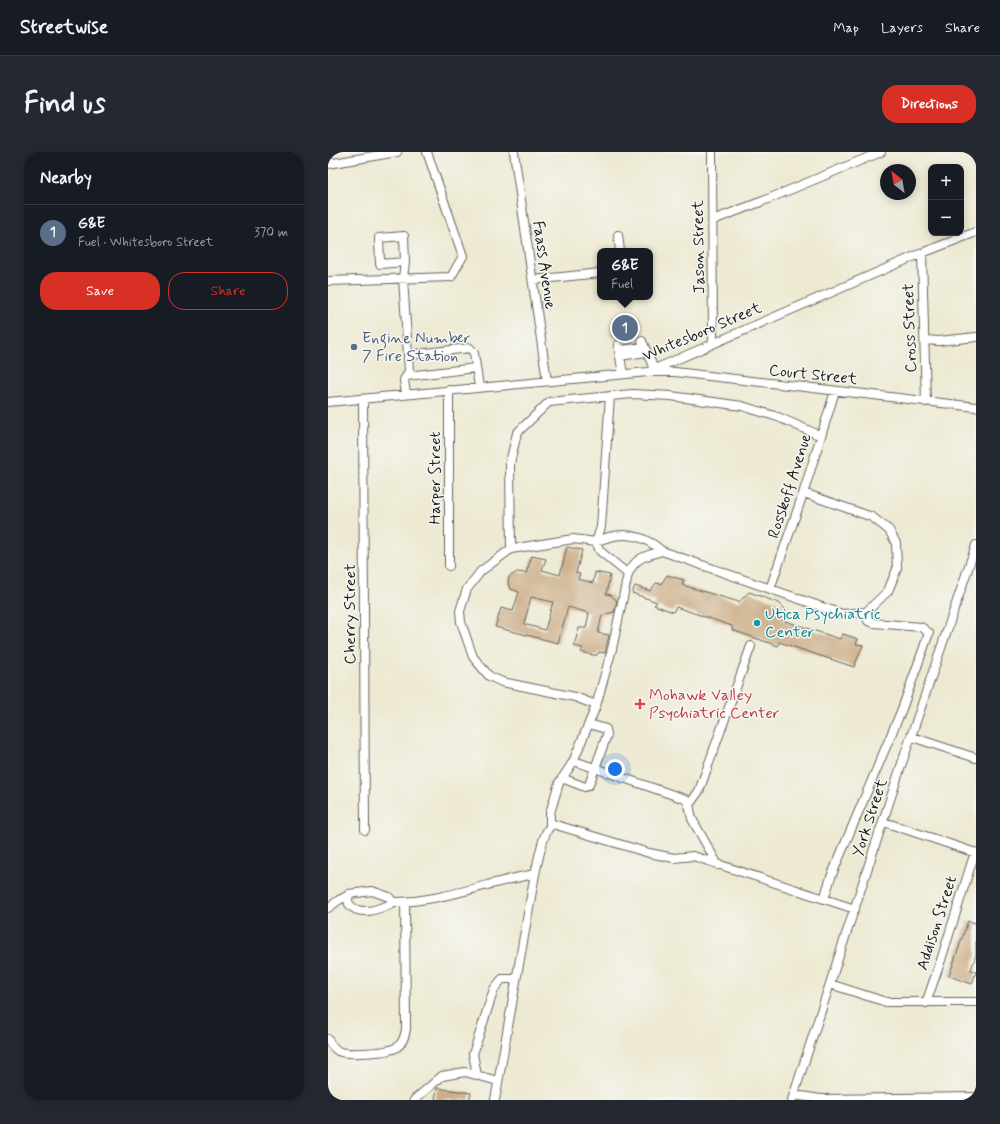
<!DOCTYPE html>
<html lang="en">
<head>
<meta charset="utf-8">
<style>
	:root { --surface:#171b24; --page:#242831; --text:#f1f3f6; --muted:#9ea1a6; --line:#363941; --accent:#d93025 }
	body { margin:0; font-family:Mynerve,sans-serif; background:var(--page); color:var(--text) }
	.controls { position:absolute; right:12px; top:12px; display:grid; overflow:hidden; border-radius:8px; box-shadow:0 2px 10px #0003 }
	.controls button { width:36px; height:36px; display:grid; place-items:center; padding:0; border:0; border-bottom:1px solid var(--line); background:var(--surface); color:var(--text); font:20px sans-serif }
	.compass { position:absolute; left:552px; top:12px; width:36px; height:36px; border-radius:50%; background:var(--surface); box-shadow:0 2px 10px #0003; rotate:329deg }
	.you { position:absolute; left:287px; top:617px; width:14px; height:14px; margin:-10px; border:3px solid #fff; border-radius:50%; background:#1a73e8; box-shadow:0 0 0 6px #1a73e833 }
	.badge { display:grid; place-items:center; width:26px; height:26px; border-radius:50%; background:var(--accent); color:#fff; font-size:13px; font-weight:700 }
	.pin { position:absolute; translate:-50% -50%; border:2px solid #fff; box-shadow:0 1px 4px #0006 }
	.popup { position:absolute; left:269px; top:96px; width:56px; height:52px; box-sizing:border-box; display:grid; place-content:center; border-radius:8px; background:var(--surface); filter:drop-shadow(0 1px 3px #0005); font-size:13px; white-space:nowrap; color:var(--muted) }
	.popup b { font-size:15px; color:var(--text) }
	.popup::after { content:''; position:absolute; left:50%; top:100%; margin-left:-8px; border:8px solid transparent; border-top-color:var(--surface) }
	.list { margin:0; padding:0; list-style:none }
	h2 { display:flex; justify-content:space-between; align-items:center; height:52px; margin:0; padding:0 16px; font-size:17px }
	h2 small { font-size:13px; font-weight:400; color:var(--muted) }
	.list li { display:grid; grid-template-columns:26px 1fr auto; gap:12px; align-items:center; box-sizing:border-box; height:56px; padding:0 16px; border-top:1px solid var(--line) }
	.list b { display:block; font-size:15px; white-space:nowrap }
	.list p { margin:0; font-size:13px; white-space:nowrap; color:var(--muted) }
	.list em { font-size:13px; font-style:normal; color:var(--muted) }
	.actions { display:flex; gap:8px; padding:12px 16px }
	.actions a { flex:1; padding:9px 0; border:1px solid var(--accent); border-radius:16px; text-align:center; font-size:14px; color:var(--accent) }
	.actions .main { background:var(--accent); color:#fff }
	.map { position:relative; flex:none; width:648px; height:948px; overflow:hidden; border-radius:16px }
	header { display:flex; align-items:center; gap:24px; box-sizing:border-box; height:56px; padding:0 20px; background:var(--surface); border-bottom:1px solid var(--line) }
	header strong { font-size:19px }
	nav { display:flex; gap:22px; margin-inline-start:auto; font-size:14px }
	.intro { display:flex; align-items:center; justify-content:space-between; box-sizing:border-box; height:96px; padding:0 24px }
	h1 { margin:0; font-size:28px }
	.button { padding:10px 18px; border-radius:16px; background:var(--accent); color:#fff; font-size:14px; font-weight:700 }
	main { display:flex; gap:24px; padding:0 24px }
	aside { flex:1; background:var(--surface); border-radius:16px; box-shadow:0 2px 10px #0003 }
	.map>svg:first-child { display:block }
	.building { fill:#ccae88; fill-rule:evenodd }
	.lines { fill:none; stroke-linecap:round; stroke-linejoin:round }
	.minor-casing { stroke:#65645c; stroke-width:10 }
	.minor { stroke:#fff; stroke-width:8 }
	.service-dot { fill:#5c6f8a; stroke:#f6f6f2; stroke-width:1.5 }
	.culture-dot { fill:#0f9aa8; stroke:#f6f6f2; stroke-width:1.5 }
	.health-dot { fill:#e0444e; stroke:#f6f6f2; stroke-width:1.5 }
	.labels { text-anchor:middle; dominant-baseline:central; stroke-width:3; stroke-linejoin:round; paint-order:stroke }
	.street-label { font-size:16px; fill:#1c1c1c; stroke:#f6f6f2 }
	.service-label { font-size:16px; fill:#4e5e75; stroke:#f6f6f2; text-anchor:start }
	.culture-label { font-size:16px; fill:#0d838f; stroke:#f6f6f2; text-anchor:start }
	.health-label { font-size:16px; fill:#be3a42; stroke:#f6f6f2; text-anchor:start }
</style>
</head>
<body>
<header>
<strong>Streetwise</strong>
<nav><a>Map</a><a>Layers</a><a>Share</a></nav>
</header>
<div class="intro"><h1>Find us</h1><a class="button">Directions</a></div>
<main>
<aside>
<h2>Nearby<small></small></h2>
<ul class="list">
<li><span class="badge" style="background:#5c6f8a">1</span><div><b>G&amp;E</b><p>Fuel · Whitesboro Street</p></div><em>370 m</em></li>
</ul>
<div class="actions"><a class="main">Save</a><a>Share</a></div>
</aside>
<div class="map">
<svg width="648" height="948" viewBox="0 0 648 948">
	<rect width="100%" height="100%" fill="#f6f6f2"/>
	<filter id="ink" filterUnits="userSpaceOnUse"><feTurbulence type="fractalNoise" baseFrequency=".025" numOctaves="2"/><feDisplacementMap in="SourceGraphic" scale="8" xChannelSelector="R" yChannelSelector="G"/><feConvolveMatrix kernelMatrix="1 2 1 2 8 2 1 2 1" color-interpolation-filters="sRGB"/></filter>
	<filter id="wash" filterUnits="userSpaceOnUse"><feTurbulence type="fractalNoise" baseFrequency=".012" numOctaves="4" result="noise"/><feDisplacementMap in="SourceGraphic" scale="16" xChannelSelector="R" yChannelSelector="G"/><feGaussianBlur stdDeviation="0.9" result="paint"/><feColorMatrix in="noise" values="0 0 0 0 0 0 0 0 0 0 0 0 0 0 0 0 0 1.4 0 .05"/><feComposite in="paint" operator="in"/></filter>
	<g filter="url(#wash)">
		<rect width="100%" height="100%" fill="#ede9d2"/>
		<g id="blocks">
			<!-- building -->
			<path class="building" d="M310,168V184H285V169Z
				M239,395L254,398L248,421L252,422L250,427L265,431L267,420L282,423L278,442L283,443L289,449L286,460L274,463L270,481L281,483L277,501L271,500L269,503H265L253,500L255,496L246,494L251,476H258L261,461L240,455L230,491L167,475L173,456L185,459L191,440L183,437L180,432L181,425L189,420L198,421L204,404L218,407L214,418L232,423ZM203,445L225,450L217,478L196,472Z
				M339,423L356,428L354,433L411,450L421,440L451,451L459,459L454,468L512,487L515,482L530,487L528,492L535,493L526,515L451,490L450,494L404,478V474L348,455L345,460L326,453L329,450L304,441L307,434L322,439L328,431L333,432Z
				M640,769L648,771V803L643,818L648,820L644,832L621,824Z
				M109,936L143,941L141,948H107Z"/>
		</g>
	</g>
	<g filter="url(#ink)">
		<use href="#blocks" fill-opacity="0" stroke="#65645c" stroke-width="1"/>
		<g class="lines">
			<!-- minor casing -->
			<g class="minor-casing">
				<path id="minor" d="M186,0L219,229
					M384,0L385,191
					M0,12L69,0
					M385,68L435,49L553,0
					M290,83L292,99
					M594,101L598,250
					M77,110L52,112L51,86L76,84L77,110L75,126L80,203
					M205,128L272,121
					M0,129L123,125L135,104L99,0
					M597,188L611,189L648,185
					M314,189L326,217
					M290,193L295,222
					M291,198L316,195
					M292,204L318,200
					M325,220H347L648,255
					M79,224L148,216
					M78,242L76,228L81,219L80,203L142,196L146,201L151,235
					M35,247L37,678
					M0,250L320,220L594,101L648,80
					M183,397L182,311L189,281L221,250L304,242L343,244L414,254L450,265L493,284
					M121,414V238
					M300,422L272,399L268,390C292,378 315,382 334,399
					M442,437L475,342L507,239
					M268,553L247,545L174,530L161,524L145,505L133,470L132,459L139,437L153,419L183,397L245,387L268,390L273,375L282,244
					M584,585L648,606
					M246,609L357,647L361,652L364,667L390,713
					M234,626L257,635L261,633L279,583L278,577L261,572
					M361,653L371,639L423,494
					M556,670L648,701
					M222,674V661L231,631L245,610L268,554L284,497L300,422C308,405 317,404 334,399L514,462L538,460L560,439L569,417L568,391L561,378L544,365L476,341
					M44,739L61,745L65,750L63,752C51,757 31,765 21,752L19,744L21,742Z
					M496,747L503,725L574,557L601,481L593,475L546,471L540,469L538,460
					M65,750C114,750 160,730 207,722C210,711 215,676 225,672L321,701L346,706L365,704L527,757
					M0,756L11,748L19,744
					M502,832L558,850H648
					M598,851L613,808L647,700
					M0,887C2,892 6,896 10,899C18,903 61,901 69,895C75,891 77,884 78,877L77,750
					M149,923L145,902L166,837L174,827H188
					M466,943L493,947L648,945
					M86,948L114,924L137,920L170,929
					M167,948L207,722
					M464,948L574,611L648,393"/>
			</g>
			<!-- minor -->
			<use href="#minor" class="minor"/>
		</g>
	</g>
	<!-- markers -->
	<circle class="service-dot" cx="26" cy="195" r="4"/>
	<circle class="culture-dot" cx="429" cy="471" r="4"/>
	<path class="health-dot" d="M310 546h4v4h4v4h-4v4h-4v-4h-4v-4h4z"/>
	<g class="labels">
		<!-- street labels -->
		<g class="street-label">
			<text transform="translate(371 95) rotate(-91)">Jason Street</text>
			<text transform="translate(216 113) rotate(82)">Faass Avenue</text>
			<text transform="translate(582 176) rotate(-92)">Cross Street</text>
			<text transform="translate(374 180) rotate(-23)">Whitesboro Street</text>
			<text transform="translate(485 223) rotate(6)">Court Street</text>
			<text transform="translate(107 326) rotate(-90)">Harper Street</text>
			<text transform="translate(462 334) rotate(-72)">Rosskoff Avenue</text>
			<text transform="translate(22 462) rotate(-90)">Cherry Street</text>
			<text transform="translate(542 666) rotate(-72)">York Street</text>
			<text transform="translate(609 771) rotate(-72)">Addison Street</text>
		</g>
		<!-- service labels -->
		<g class="service-label">
			<text x="34" y="186">Engine Number<tspan x="34" dy="18">7 Fire Station</tspan></text>
		</g>
		<!-- culture labels -->
		<g class="culture-label">
			<text x="437" y="462">Utica Psychiatric<tspan x="437" dy="18">Center</tspan></text>
		</g>
		<!-- health labels -->
		<g class="health-label">
			<text x="321" y="543">Mohawk Valley<tspan x="321" dy="18">Psychiatric Center</tspan></text>
		</g>
	</g>
</svg>
<div class="controls">
<button>+</button>
<button>−</button>
</div>
<svg class="compass" viewBox="-18 -18 36 36"><path d="M0-13l5 13h-10z" fill="#e53935"/><path d="M0 13l5-13h-10z" fill="#9ea1a6"/></svg>
<div class="you"></div>
<div class="pin badge" style="left:297px;top:176px;background:#5c6f8a">1</div>
<div class="popup"><b>G&amp;E</b>Fuel</div>
</div>
</main>
</body>
</html>
